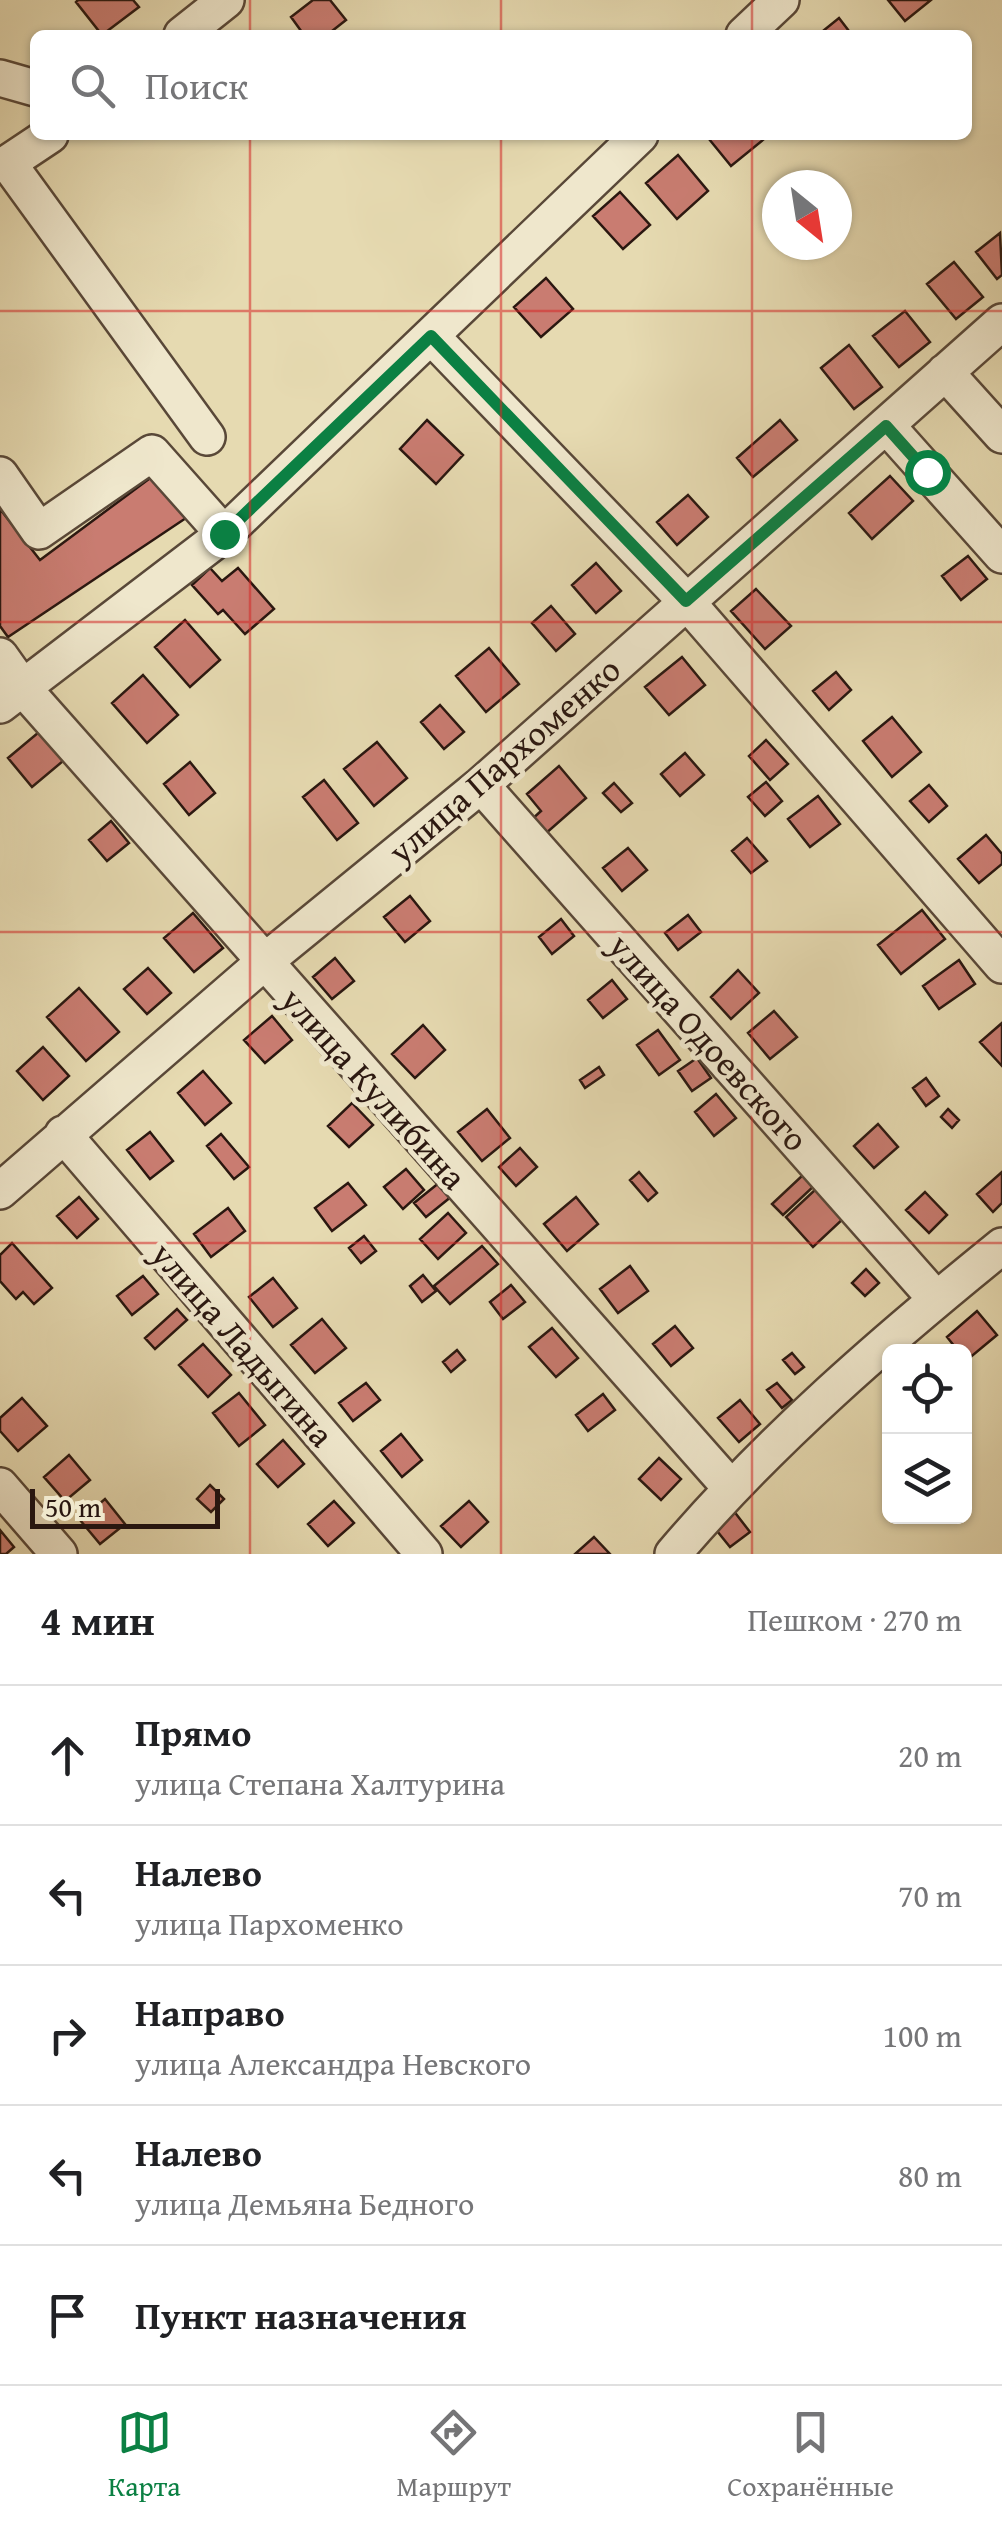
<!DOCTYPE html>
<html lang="ru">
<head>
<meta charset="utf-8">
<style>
	:root { --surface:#fff; --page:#f6f6f6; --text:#202124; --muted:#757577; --line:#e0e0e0; --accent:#0b8043 }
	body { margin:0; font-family:"Gentium Book Plus",serif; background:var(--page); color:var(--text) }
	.controls { position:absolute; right:30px; bottom:30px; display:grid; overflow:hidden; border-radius:15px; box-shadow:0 2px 8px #0004 }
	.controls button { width:90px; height:90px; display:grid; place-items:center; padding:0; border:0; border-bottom:2px solid var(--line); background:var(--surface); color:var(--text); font:50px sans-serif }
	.compass { position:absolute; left:762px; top:170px; width:90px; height:90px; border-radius:50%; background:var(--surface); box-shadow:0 2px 8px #0004; rotate:150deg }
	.scale { position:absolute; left:30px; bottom:25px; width:190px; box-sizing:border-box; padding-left:10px; border:5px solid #2a1710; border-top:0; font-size:28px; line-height:35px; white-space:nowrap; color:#2a1710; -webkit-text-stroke:8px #efe7cc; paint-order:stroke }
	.stop { position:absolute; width:30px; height:30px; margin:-22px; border:8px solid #0b8043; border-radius:50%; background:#fff }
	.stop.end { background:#0b8043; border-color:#fff; box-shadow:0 2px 10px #0008 }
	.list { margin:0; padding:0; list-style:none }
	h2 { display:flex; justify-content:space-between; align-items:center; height:130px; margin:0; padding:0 40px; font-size:42px }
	h2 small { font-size:32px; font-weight:400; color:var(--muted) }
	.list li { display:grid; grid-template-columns:65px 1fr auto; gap:30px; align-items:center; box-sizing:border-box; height:140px; padding:0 40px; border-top:2px solid var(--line) }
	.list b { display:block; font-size:38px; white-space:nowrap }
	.list p { margin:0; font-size:32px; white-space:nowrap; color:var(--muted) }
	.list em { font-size:32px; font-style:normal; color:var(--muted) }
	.icon { flex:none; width:55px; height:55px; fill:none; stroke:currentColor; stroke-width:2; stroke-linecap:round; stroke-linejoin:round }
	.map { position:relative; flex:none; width:1002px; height:1554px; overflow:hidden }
	.search { position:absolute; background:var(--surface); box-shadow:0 2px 8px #0004; left:30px; right:30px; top:30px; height:110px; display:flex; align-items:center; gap:25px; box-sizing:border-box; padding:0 35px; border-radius:15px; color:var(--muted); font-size:38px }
	.sheet { height:830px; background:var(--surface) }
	nav { display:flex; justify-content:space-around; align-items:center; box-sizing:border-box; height:140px; border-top:2px solid var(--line); background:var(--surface); font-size:28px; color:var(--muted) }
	nav a { display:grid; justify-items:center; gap:5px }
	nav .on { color:var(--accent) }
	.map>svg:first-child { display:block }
	.building { fill:#c97c71; stroke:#2a1710; stroke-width:2.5 }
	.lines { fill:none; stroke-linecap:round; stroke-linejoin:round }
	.minor-casing { stroke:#594838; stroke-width:40 }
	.minor { stroke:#efe7cc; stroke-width:35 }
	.route { stroke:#0b8043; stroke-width:12 }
	.grid { fill:none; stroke:#d62828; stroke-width:2.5; stroke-opacity:0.55 }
	.labels { text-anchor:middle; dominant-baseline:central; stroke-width:10; stroke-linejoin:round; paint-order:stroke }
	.street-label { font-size:35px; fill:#2a1710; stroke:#efe7cc }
</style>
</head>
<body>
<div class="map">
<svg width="1002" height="1554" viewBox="0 0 1002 1554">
	<rect width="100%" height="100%" fill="#e6dab1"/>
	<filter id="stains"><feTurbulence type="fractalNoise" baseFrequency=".002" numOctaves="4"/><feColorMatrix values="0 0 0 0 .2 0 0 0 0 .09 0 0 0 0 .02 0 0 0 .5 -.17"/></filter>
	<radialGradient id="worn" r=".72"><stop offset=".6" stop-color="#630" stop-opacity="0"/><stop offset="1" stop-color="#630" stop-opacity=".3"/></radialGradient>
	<!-- building -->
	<path class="building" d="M78,0H133L139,7L102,35L76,2Z
		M313,0H330L346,20L327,35H304L291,17Z
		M888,0H931L905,21Z
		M839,18L852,35H818Z
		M714,135H769L731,166L709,139Z
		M678,155L708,191L677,219L646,183Z
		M620,192L650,225L623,249L593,216Z
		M1000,233L1002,275L997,279L976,252Z
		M954,262L983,297L956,319L927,284Z
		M546,278L573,309L541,337L514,307Z
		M905,311L930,342L899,367L873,336Z
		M849,345L882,387L854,409L821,368Z
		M427,420L463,455L436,484L400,449Z
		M780,420L797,440L753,477L737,458Z
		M157,473L189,516L8,637L0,626V509L40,560Z
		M890,476L913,501L872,539L849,513Z
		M688,495L708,517L677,545L657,522Z
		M968,556L987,579L961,600L942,576Z
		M596,563L621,591L596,613L572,585Z
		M210,568L222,581L238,568L274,609L245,634L223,610L218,614L192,585Z
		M756,589L791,626L765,649L731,611Z
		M551,606L575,634L556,651L532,623Z
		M185,620L220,660L190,687L155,647Z
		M489,648L519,684L486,712L456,676Z
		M682,657L705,685L669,715L645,687Z
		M836,672L851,690L829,710L813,691Z
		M143,675L178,715L147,743L112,703Z
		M440,705L464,732L444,749L421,722Z
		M892,717L921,752L892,777L863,741Z
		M39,732L63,761L32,787L8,758Z
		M766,740L788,764L770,780L749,756Z
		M377,742L407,778L374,806L344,769Z
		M685,753L704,775L680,796L661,774Z
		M190,762L215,793L189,815L164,784Z
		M559,766L586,798L544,835L531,820L541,811L527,794Z
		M324,780L358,823L337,840L303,797Z
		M766,782L782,801L765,816L748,797Z
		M614,783L632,803L621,812L603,793Z
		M929,785L947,806L929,822L910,801Z
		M818,796L840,824L810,847L788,819Z
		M111,821L129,843L107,861L89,840Z
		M986,835L1002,854V864L979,883L958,859Z
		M747,838L767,861L751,873L732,851Z
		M628,848L647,870L622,891L603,868Z
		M410,896L430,921L405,942L384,917Z
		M922,910L945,939L901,974L878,945Z
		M193,913L223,948L194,972L164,938Z
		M688,915L701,932L678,950L665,933Z
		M561,919L574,936L552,954L539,937Z
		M335,958L354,981L332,999L313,977Z
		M959,960L975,984L939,1009L923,986Z
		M148,968L171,993L147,1014L124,989Z
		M738,970L759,993L731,1019L711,997Z
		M612,980L627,999L603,1018L588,1000Z
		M79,988L119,1032L86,1061L47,1017Z
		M774,1011L797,1037L770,1059L748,1033Z
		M272,1016L292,1040L265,1063L244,1040Z
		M1002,1023V1066L980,1042Z
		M423,1025L445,1050L415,1078L392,1054Z
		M658,1030L680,1060L659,1075L637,1045Z
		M43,1047L69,1076L43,1100L17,1071Z
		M697,1058L711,1078L692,1091L678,1071Z
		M599,1067L604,1075L585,1088L580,1080Z
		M203,1071L231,1103L205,1125L178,1093Z
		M926,1078L939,1096L926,1106L913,1088Z
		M716,1094L736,1118L714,1136L695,1112Z
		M352,1103L373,1125L349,1147L328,1126Z
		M487,1109L510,1138L482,1161L458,1132Z
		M948,1109L959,1120L952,1128L941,1117Z
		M878,1124L898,1147L874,1168L854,1146Z
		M150,1132L173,1161L150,1179L127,1150Z
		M221,1134L249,1167L234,1179L207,1146Z
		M520,1148L537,1167L516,1186L499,1167Z
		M406,1169L424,1190L403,1209L384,1187Z
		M639,1172L657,1193L648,1201L630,1180Z
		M1002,1172V1203L993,1212L977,1194Z
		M804,1174L815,1185L783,1215L772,1204Z
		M440,1182L452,1196L426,1217L414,1203Z
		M348,1183L366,1205L332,1231L315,1208Z
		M817,1188L844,1218L813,1247L786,1217Z
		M925,1192L947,1215L929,1233L906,1210Z
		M79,1197L98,1219L77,1238L57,1216Z
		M576,1197L598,1224L567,1251L544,1224Z
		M228,1208L245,1231L211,1257L194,1234Z
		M448,1213L466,1233L438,1259L420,1239Z
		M364,1236L376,1251L361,1263L349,1248Z
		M12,1243L52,1288L34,1304L23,1292L16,1299L0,1281V1255Z
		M482,1246L498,1264L450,1304L434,1286Z
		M630,1266L648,1291L618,1313L600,1289Z
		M866,1269L879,1283L865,1296L852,1283Z
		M423,1275L436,1291L422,1302L410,1286Z
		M143,1276L158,1294L132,1315L117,1296Z
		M273,1278L297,1308L273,1327L249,1297Z
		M511,1285L525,1302L503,1319L490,1302Z
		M177,1309L187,1320L155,1349L145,1338Z
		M977,1311L997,1335L967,1360L964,1352H959L947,1337Z
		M322,1319L346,1348L315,1373L291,1345Z
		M675,1326L693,1348L671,1366L653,1344Z
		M552,1328L578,1358L556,1377L529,1347Z
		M203,1344L231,1375L208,1397L179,1365Z
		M457,1350L465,1360L451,1372L443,1362Z
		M792,1353L804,1367L795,1374L783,1360Z
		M366,1383L380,1400L353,1421L339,1403Z
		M777,1383L792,1400L782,1408L767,1390Z
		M239,1393L265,1425L239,1446L213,1413Z
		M603,1394L615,1410L588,1431L576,1415Z
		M22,1398L47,1426L18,1451L0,1431V1418Z
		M740,1400L760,1424L739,1442L718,1418Z
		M401,1434L422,1460L402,1477L381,1451Z
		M283,1440L304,1464L278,1487L257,1464Z
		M69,1455L90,1480L65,1501L44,1477Z
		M659,1458L681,1479L661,1500L639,1479Z
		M210,1485L224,1499L211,1512L197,1499Z
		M105,1499L125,1524L100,1544L80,1520Z
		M334,1501L354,1523L328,1546L308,1524Z
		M469,1501L488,1522L461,1547L441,1526Z
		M733,1510L750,1532L730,1547L713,1526Z
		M0,1530L14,1547L6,1554H0Z
		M594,1537L610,1554H575Z"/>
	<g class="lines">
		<!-- minor casing -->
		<g class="minor-casing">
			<path id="minor" d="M182,35L226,0
				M744,35L781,0
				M0,78L35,88
				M50,135L8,163L207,437
				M431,336L686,601L1002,965
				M945,372L1002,435
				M886,425L1002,555
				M0,475L39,531L152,453L224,534
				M0,656L22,687L730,1487
				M0,705L224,534L640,135
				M481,785L936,1299
				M63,1134L424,1554
				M0,1191L263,963L481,785L1002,322
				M0,1486L59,1554
				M673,1554C770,1440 886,1340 1002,1246"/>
		</g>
		<!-- minor -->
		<use href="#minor" class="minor"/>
	</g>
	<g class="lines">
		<!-- route -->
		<path class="route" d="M224,534L431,336L686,601L886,426L927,472"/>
	</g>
	<!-- grid -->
	<path class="grid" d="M250,0V35M501,0V35M752,0V35M250,135V1554M501,135V1554M752,135V1554M0,311H1002M0,622H1002M0,932H1002M0,1243H1002"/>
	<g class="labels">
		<!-- street labels -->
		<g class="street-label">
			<text transform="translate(504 760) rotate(-41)">улица Пархоменко</text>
			<text transform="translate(709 1042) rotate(48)">улица Одоевского</text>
			<text transform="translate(374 1088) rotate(48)">улица Кулибина</text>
			<text transform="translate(243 1344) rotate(49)">улица Ладыгина</text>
		</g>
	</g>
	<rect width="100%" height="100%" filter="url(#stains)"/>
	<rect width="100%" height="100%" fill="url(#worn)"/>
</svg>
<div class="controls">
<button><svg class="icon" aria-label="locate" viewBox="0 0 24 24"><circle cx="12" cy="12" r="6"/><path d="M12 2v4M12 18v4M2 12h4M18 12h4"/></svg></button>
<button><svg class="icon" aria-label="layers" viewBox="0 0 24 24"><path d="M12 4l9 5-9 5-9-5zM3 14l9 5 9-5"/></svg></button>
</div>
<svg class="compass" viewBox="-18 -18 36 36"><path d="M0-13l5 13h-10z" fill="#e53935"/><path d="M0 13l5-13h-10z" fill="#757577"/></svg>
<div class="scale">50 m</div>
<div class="stop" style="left:927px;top:472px"></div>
<div class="stop end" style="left:224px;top:534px"></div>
<div class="search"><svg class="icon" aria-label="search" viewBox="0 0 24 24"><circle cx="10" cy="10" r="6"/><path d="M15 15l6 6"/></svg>Поиск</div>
</div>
<section class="sheet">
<h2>4 мин<small>Пешком · 270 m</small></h2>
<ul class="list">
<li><svg class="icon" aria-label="ahead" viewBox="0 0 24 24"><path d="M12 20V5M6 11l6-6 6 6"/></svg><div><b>Прямо</b><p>улица Степана Халтурина</p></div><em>20 m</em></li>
<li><svg class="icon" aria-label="left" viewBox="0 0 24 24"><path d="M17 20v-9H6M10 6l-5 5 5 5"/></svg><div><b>Налево</b><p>улица Пархоменко</p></div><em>70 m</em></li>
<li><svg class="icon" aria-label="right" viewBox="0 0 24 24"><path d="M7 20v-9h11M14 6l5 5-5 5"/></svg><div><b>Направо</b><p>улица Александра Невского</p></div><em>100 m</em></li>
<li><svg class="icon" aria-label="left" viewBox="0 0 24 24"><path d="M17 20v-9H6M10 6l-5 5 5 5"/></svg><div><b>Налево</b><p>улица Демьяна Бедного</p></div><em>80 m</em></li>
<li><svg class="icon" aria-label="arrive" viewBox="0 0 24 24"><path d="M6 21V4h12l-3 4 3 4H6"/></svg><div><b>Пункт назначения</b></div></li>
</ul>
</section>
<nav>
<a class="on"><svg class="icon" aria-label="map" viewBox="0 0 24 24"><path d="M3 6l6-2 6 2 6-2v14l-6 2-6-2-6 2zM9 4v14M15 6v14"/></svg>Карта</a>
<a><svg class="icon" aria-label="directions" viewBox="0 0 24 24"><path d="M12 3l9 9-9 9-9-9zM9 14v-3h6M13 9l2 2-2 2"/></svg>Маршрут</a>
<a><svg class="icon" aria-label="saved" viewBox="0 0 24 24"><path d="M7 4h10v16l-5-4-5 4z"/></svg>Сохранённые</a>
</nav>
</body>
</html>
